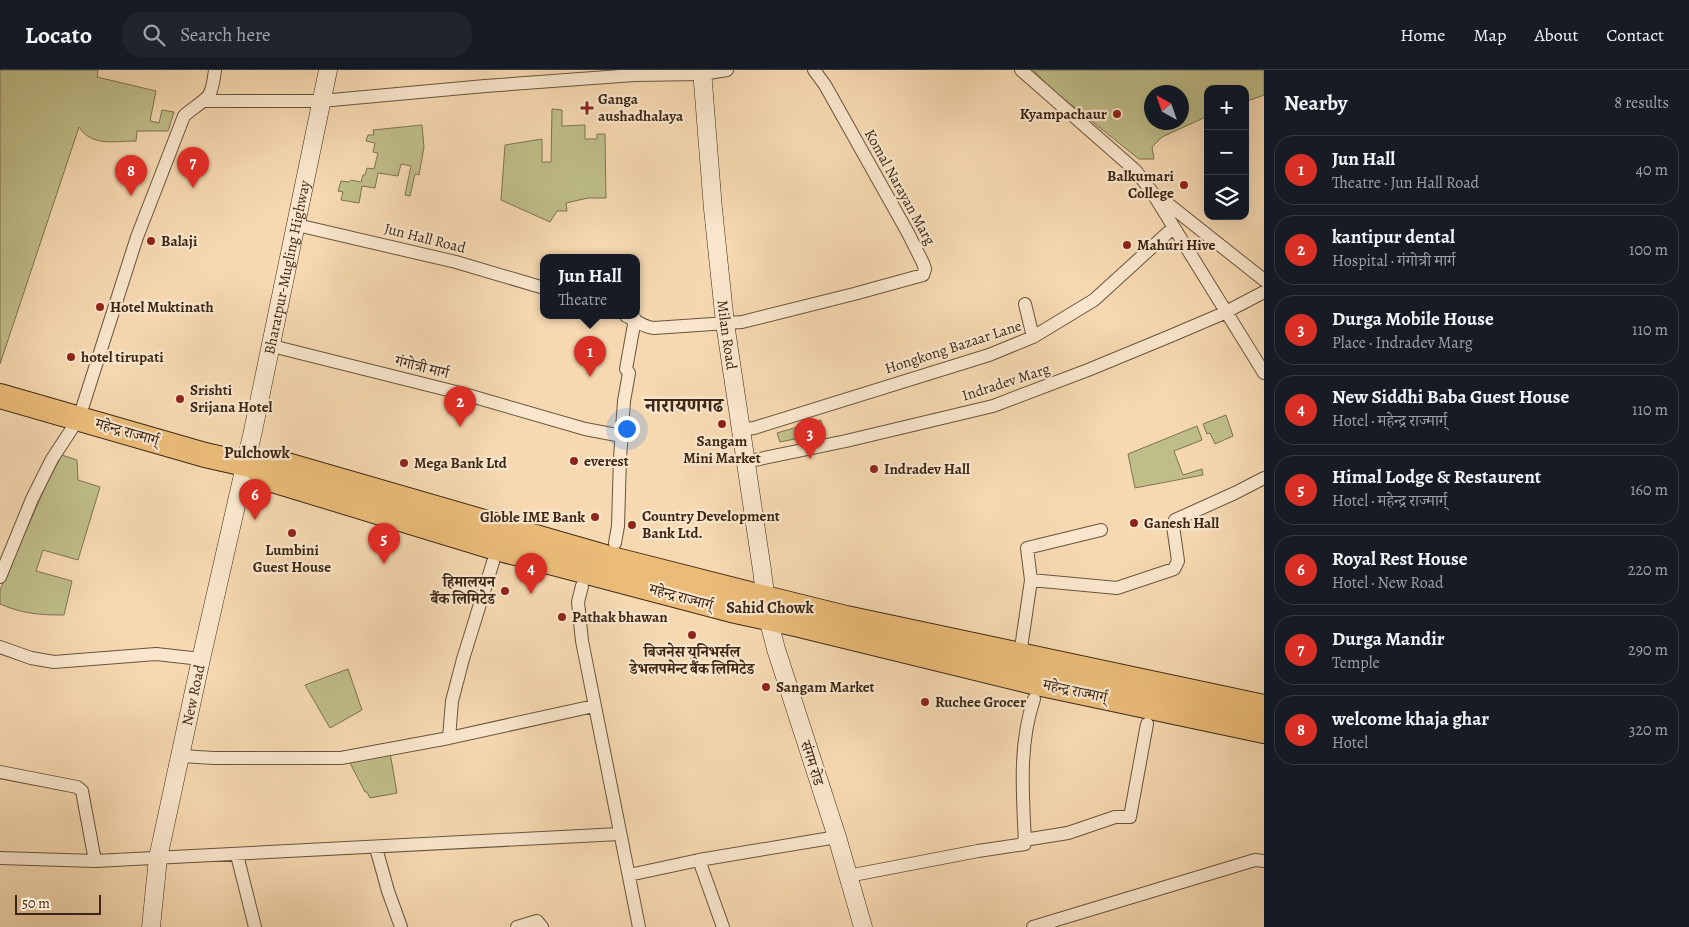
<!DOCTYPE html>
<html lang="en">
<head>
<meta charset="utf-8">
<style>
	:root { --surface:#171b24; --page:#20242c; --text:#f1f3f6; --muted:#9ea1a6; --line:#363941; --accent:#d93025 }
	body { margin:0; font-family:Alegreya,"Noto Serif Devanagari",serif; background:var(--page); color:var(--text) }
	.controls { position:absolute; right:15px; top:15px; display:grid; overflow:hidden; border-radius:10px; box-shadow:0 5px 20px #0002 }
	.controls button { width:45px; height:45px; display:grid; place-items:center; padding:0; border:0; border-bottom:1px solid var(--line); background:var(--surface); color:var(--text); font:25px sans-serif }
	.compass { position:absolute; left:1144px; top:15px; width:45px; height:45px; border-radius:50%; background:var(--surface); box-shadow:0 5px 20px #0002; rotate:320deg }
	.scale { position:absolute; left:15px; bottom:12px; width:86px; box-sizing:border-box; padding-left:5px; border:2px solid #3c2716; border-top:0; font-size:14px; line-height:18px; white-space:nowrap; color:#3c2716; -webkit-text-stroke:4px #f9e6cc; paint-order:stroke }
	.you { position:absolute; left:626px; top:358px; width:18px; height:18px; margin:-12px; border:4px solid #fff; border-radius:50%; background:#1a73e8; box-shadow:0 0 0 8px #1a73e833 }
	.badge { display:grid; place-items:center; width:32px; height:32px; border-radius:50%; background:var(--accent); color:#fff; font-size:16px; font-weight:700 }
	.pin { position:absolute; translate:-50% -41px; filter:drop-shadow(0 1px 2px #0008) }
	.pin::after { content:''; position:absolute; top:26px; width:18px; height:15px; background:inherit; clip-path:polygon(0 0,100% 0,50% 100%) }
	.popup { position:absolute; left:540px; top:184px; width:100px; height:65px; box-sizing:border-box; display:grid; place-content:center; border-radius:10px; background:var(--surface); filter:drop-shadow(0 1px 4px #0005); font-size:16px; white-space:nowrap; color:var(--muted) }
	.popup b { font-size:19px; color:var(--text) }
	.popup::after { content:''; position:absolute; left:50%; top:100%; margin-left:-10px; border:10px solid transparent; border-top-color:var(--surface) }
	.list { margin:0; padding:0; list-style:none }
	h2 { display:flex; justify-content:space-between; align-items:center; height:65px; margin:0; padding:0 20px; font-size:21px }
	h2 small { font-size:16px; font-weight:400; color:var(--muted) }
	.list li { display:grid; grid-template-columns:32px 1fr auto; gap:15px; align-items:center; box-sizing:border-box; height:70px; margin:0 10px 10px; padding:0 10px; border:1px solid var(--line); border-radius:20px }
	.list b { display:block; font-size:19px; white-space:nowrap }
	.list p { margin:0; font-size:16px; white-space:nowrap; color:var(--muted) }
	.list em { font-size:16px; font-style:normal; color:var(--muted) }
	.icon { flex:none; width:28px; height:28px; fill:none; stroke:currentColor; stroke-width:2; stroke-linecap:round; stroke-linejoin:round }
	.map { position:relative; flex:none; width:1264px; height:857px; overflow:hidden }
	header { display:flex; align-items:center; gap:30px; box-sizing:border-box; height:70px; padding:0 25px; background:var(--surface); border-bottom:1px solid var(--line) }
	header strong { font-size:24px }
	nav { display:flex; gap:28px; margin-inline-start:auto; font-size:18px }
	.search { width:350px; height:45px; background:var(--page); display:flex; align-items:center; gap:12px; box-sizing:border-box; padding:0 18px; border-radius:20px; color:var(--muted); font-size:19px }
	main { display:flex }
	aside { flex:1; background:var(--surface) }
	.map>svg:first-child { display:block }
	.green { fill:#bfbe89; stroke:#7e7250; fill-rule:evenodd }
	.lines { fill:none; stroke-linecap:round; stroke-linejoin:round }
	.street-casing { stroke:#6a543d; stroke-width:14 }
	.secondary-casing { stroke:#3c2716; stroke-width:19 }
	.highway-casing { stroke:#3c2716; stroke-width:26 }
	.street { stroke:#f9e6cc; stroke-width:12 }
	.secondary { stroke:#f9e6cc; stroke-width:18 }
	.highway { stroke:#ebbc78; stroke-width:24 }
	.poi-dot { fill:#8f2418; stroke:#f9e6cc; stroke-width:2 }
	.labels { text-anchor:middle; dominant-baseline:central; stroke-width:4.5; stroke-linejoin:round; paint-order:stroke }
	.poi-label { font-size:15px; font-weight:bold; fill:#3c2716; stroke:#f9e6cc; text-anchor:start }
	.street-label { font-size:15px; fill:#3c2716; stroke:#f9e6cc }
	.neighbourhood-label { font-size:16px; font-weight:bold; fill:#3c2716; stroke:#f9e6cc }
	.district-label { font-size:20px; font-weight:bold; fill:#3c2716; stroke:#f9e6cc }
</style>
</head>
<body>
<header>
<strong>Locato</strong>
<div class="search"><svg class="icon" aria-label="search" viewBox="0 0 24 24"><circle cx="10" cy="10" r="6"/><path d="M15 15l6 6"/></svg>Search here</div>
<nav><a>Home</a><a>Map</a><a>About</a><a>Contact</a></nav>
</header>
<main>
<div class="map">
<svg width="1264" height="857" viewBox="0 0 1264 857">
	<rect width="100%" height="100%" fill="#f6d9b1"/>
	<filter id="stains"><feTurbulence type="fractalNoise" baseFrequency=".004" numOctaves="4"/><feColorMatrix values="0 0 0 0 .2 0 0 0 0 .09 0 0 0 0 .02 0 0 0 .5 -.17"/></filter>
	<radialGradient id="worn" r=".72"><stop offset=".6" stop-color="#630" stop-opacity="0"/><stop offset="1" stop-color="#630" stop-opacity=".3"/></radialGradient>
	<!-- green -->
	<path class="green" d="M0,0H98L97,7L156,21L150,51L159,53L162,40L174,42L168,61H137L136,71C114,71 92,77 79,57L0,294Z
		M1033,0H1264V25L1245,32V19H1208V46L1162,67L1152,77L1154,89H1139L1050,18ZM1152,22H1182V52H1152Z
		M552,39L562,40V56L585,55V69H597V64H605L606,128H588L566,133L567,141H557L550,152L501,130L505,75L542,69V92H551Z
		M422,55L424,77L419,105L415,104L410,126L405,125L411,96L401,94L398,106L378,103L375,118L362,116L359,133L341,130L343,122L338,121L341,111L349,112L351,110L361,112L363,105H365L367,98L374,99L378,83L373,82L375,73L366,71L368,65H374L373,60Z
		M1226,345L1233,366L1215,374L1210,363L1207,364L1203,354Z
		M821,350L824,363L780,372L777,363Z
		M1197,356L1202,370L1174,381L1183,405L1202,399L1203,405L1135,418L1128,384Z
		M62,385L77,390L78,410L100,417L78,490L43,480L36,501L72,511L64,545C39,545 24,544 0,534V520L47,413Z
		M348,599L362,640L330,658L305,615Z
		M390,683L397,723L370,728L367,722H365L350,693Z"/>
	<g class="lines">
		<!-- street casing -->
		<g class="street-casing">
			<path id="street" d="M1021,0L1135,100L1152,122L1264,303
				M204,31H321L485,16L634,5L702,4L727,0
				M1158,126L1264,210
				M297,155L456,192L544,218
				M1025,234L1033,267
				M626,246C637,250 642,257 654,258L742,252L854,224L923,205L925,199L923,193L908,163L825,15L814,0
				M272,276L464,324L585,359L622,366
				M740,360L754,358L989,285L1033,267L1094,230L1173,158
				M745,392L846,371L993,336L1088,300L1168,267L1222,244L1264,222
				M615,473L618,456L620,388L624,331L629,303L626,299L635,249
				M0,507L32,429L52,389L79,348L137,167L184,46C190,40 205,31 209,25C213,18 214,8 215,0
				M1031,510L1117,518L1174,499L1178,491L1173,456L1175,450L1235,423L1264,408
				M582,516L578,532L582,571L639,857
				M0,577L31,588L54,592L156,584L201,589
				M1020,585L1031,510L1027,478L1101,460
				M449,668L452,631L463,589L493,492
				M181,686L214,688H341L449,668L594,636
				M0,702L77,717L82,721L95,791
				M1024,770L1068,763L1115,747H1130L1147,654
				M376,778L388,821L401,857
				M237,785L255,857
				M0,788L95,791L619,764
				M699,790L723,857
				M629,805L699,790L837,767
				M848,806L978,781L1025,774C1023,726 1018,676 1034,629
				M517,857L537,851L542,857
				M1033,857L1255,790L1264,791"/>
		</g>
		<!-- secondary casing -->
		<g class="secondary-casing">
			<g id="secondary">
				<path id="s1" d="M702,0L713,139L725,253L762,500L768,548L776,579L837,767L863,857"/>
				<path id="s2" d="M151,857L158,788L201,589L253,361L328,0"/>
			</g>
		</g>
		<!-- highway casing -->
		<g class="highway-casing">
			<path id="highway" d="M0,326L205,385L254,396L271,391L287,395L612,489L765,528L846,548L1264,637
				M254,396L266,408L496,478L731,540L800,555L1037,613L1264,661"/>
		</g>
		<!-- street -->
		<use href="#street" class="street"/>
		<!-- secondary -->
		<use href="#secondary" class="secondary"/>
		<!-- highway -->
		<use href="#highway" class="highway"/>
	</g>
	<!-- markers -->
	<g class="poi-dot">
		<path d="M584.5 30.5h5v5h5v5h-5v5h-5v-5h-5v-5h5z"/>
		<circle cx="1117" cy="44" r="5"/>
		<circle cx="1184" cy="115" r="5"/>
		<circle cx="151" cy="171" r="5"/>
		<circle cx="1127" cy="175" r="5"/>
		<circle cx="100" cy="237" r="5"/>
		<circle cx="71" cy="287" r="5"/>
		<circle cx="180" cy="329" r="5"/>
		<circle cx="722" cy="354" r="5"/>
		<circle cx="574" cy="391" r="5"/>
		<circle cx="404" cy="393" r="5"/>
		<circle cx="874" cy="399" r="5"/>
		<circle cx="595" cy="447" r="5"/>
		<circle cx="1134" cy="453" r="5"/>
		<circle cx="632" cy="455" r="5"/>
		<circle cx="292" cy="463" r="5"/>
		<circle cx="505" cy="521" r="5"/>
		<circle cx="562" cy="547" r="5"/>
		<circle cx="692" cy="565" r="5"/>
		<circle cx="766" cy="617" r="5"/>
		<circle cx="925" cy="632" r="5"/>
	</g>
	<g class="labels">
		<!-- poi labels -->
		<g class="poi-label">
			<text x="598" y="29">Ganga<tspan x="598" dy="17">aushadhalaya</tspan></text>
			<text x="1107" y="44" text-anchor="end">Kyampachaur</text>
			<text x="1174" y="106" text-anchor="end">Balkumari<tspan x="1174" dy="17">College</tspan></text>
			<text x="161" y="171">Balaji</text>
			<text x="1137" y="175">Mahuri Hive</text>
			<text x="110" y="237">Hotel Muktinath</text>
			<text x="81" y="287">hotel tirupati</text>
			<text x="190" y="320">Srishti<tspan x="190" dy="17">Srijana Hotel</tspan></text>
			<text x="722" y="371" text-anchor="middle">Sangam<tspan x="722" dy="17">Mini Market</tspan></text>
			<text x="584" y="391">everest</text>
			<text x="414" y="393">Mega Bank Ltd</text>
			<text x="884" y="399">Indradev Hall</text>
			<text x="642" y="446">Country Development<tspan x="642" dy="17">Bank Ltd.</tspan></text>
			<text x="585" y="447" text-anchor="end">Globle IME Bank</text>
			<text x="1144" y="453">Ganesh Hall</text>
			<text x="292" y="480" text-anchor="middle">Lumbini<tspan x="292" dy="17">Guest House</tspan></text>
			<text x="495" y="512" text-anchor="end">हिमालयन<tspan x="495" dy="17">बैंक लिमिटेड</tspan></text>
			<text x="572" y="547">Pathak bhawan</text>
			<text x="692" y="582" text-anchor="middle">बिजनेस युनिभर्सल<tspan x="692" dy="17">डेभलपमेन्ट बैंक लिमिटेड</tspan></text>
			<text x="776" y="617">Sangam Market</text>
			<text x="935" y="632">Ruchee Grocer</text>
		</g>
		<!-- street labels -->
		<g class="street-label">
			<text transform="translate(900 117) rotate(61)">Komal Narayan Marg</text>
			<text transform="translate(425 168) rotate(14)">Jun Hall Road</text>
			<text stroke="none"><textPath href="#s2" startOffset="674">Bharatpur-Mugling Highway</textPath></text>
			<text stroke="none"><textPath href="#s1" startOffset="266">Milan Road</textPath></text>
			<text transform="translate(953 277) rotate(-18)">Hongkong Bazaar Lane</text>
			<text transform="translate(422 297) rotate(14)">गंगोत्री मार्ग</text>
			<text transform="translate(1006 312) rotate(-18)">Indradev Marg</text>
			<text transform="translate(127 362) rotate(16)">महेन्द्र राज्मार्ग्</text>
			<text transform="translate(681 527) rotate(15)">महेन्द्र राज्मार्ग्</text>
			<text transform="translate(1075 621) rotate(12)">महेन्द्र राज्मार्ग्</text>
			<text stroke="none"><textPath href="#s2" startOffset="236">New Road</textPath></text>
			<text transform="translate(812 693) rotate(72)">संगम रोड</text>
		</g>
		<!-- neighbourhood labels -->
		<g class="neighbourhood-label">
			<text x="257" y="383">Pulchowk</text>
			<text x="770" y="538">Sahid Chowk</text>
		</g>
		<!-- district labels -->
		<g class="district-label">
			<text x="684" y="335">नारायणगढ</text>
		</g>
	</g>
	<rect width="100%" height="100%" filter="url(#stains)"/>
	<rect width="100%" height="100%" fill="url(#worn)"/>
</svg>
<div class="controls">
<button>+</button>
<button>−</button>
<button><svg class="icon" aria-label="layers" viewBox="0 0 24 24"><path d="M12 4l9 5-9 5-9-5zM3 14l9 5 9-5"/></svg></button>
</div>
<svg class="compass" viewBox="-18 -18 36 36"><path d="M0-13l5 13h-10z" fill="#e53935"/><path d="M0 13l5-13h-10z" fill="#9ea1a6"/></svg>
<div class="scale">50 m</div>
<div class="you"></div>
<div class="pin badge" style="left:590px;top:307px">1</div>
<div class="popup"><b>Jun Hall</b>Theatre</div>
<div class="pin badge" style="left:460px;top:357px">2</div>
<div class="pin badge" style="left:810px;top:389px">3</div>
<div class="pin badge" style="left:531px;top:524px">4</div>
<div class="pin badge" style="left:384px;top:494px">5</div>
<div class="pin badge" style="left:255px;top:450px">6</div>
<div class="pin badge" style="left:193px;top:118px">7</div>
<div class="pin badge" style="left:131px;top:126px">8</div>
</div>
<aside>
<h2>Nearby<small>8 results</small></h2>
<ul class="list">
<li><span class="badge">1</span><div><b>Jun Hall</b><p>Theatre · Jun Hall Road</p></div><em>40 m</em></li>
<li><span class="badge">2</span><div><b>kantipur dental</b><p>Hospital · गंगोत्री मार्ग</p></div><em>100 m</em></li>
<li><span class="badge">3</span><div><b>Durga Mobile House</b><p>Place · Indradev Marg</p></div><em>110 m</em></li>
<li><span class="badge">4</span><div><b>New Siddhi Baba Guest House</b><p>Hotel · महेन्द्र राज्मार्ग्</p></div><em>110 m</em></li>
<li><span class="badge">5</span><div><b>Himal Lodge &amp; Restaurent</b><p>Hotel · महेन्द्र राज्मार्ग्</p></div><em>160 m</em></li>
<li><span class="badge">6</span><div><b>Royal Rest House</b><p>Hotel · New Road</p></div><em>220 m</em></li>
<li><span class="badge">7</span><div><b>Durga Mandir</b><p>Temple</p></div><em>290 m</em></li>
<li><span class="badge">8</span><div><b>welcome khaja ghar</b><p>Hotel</p></div><em>320 m</em></li>
</ul>
</aside>
</main>
</body>
</html>
